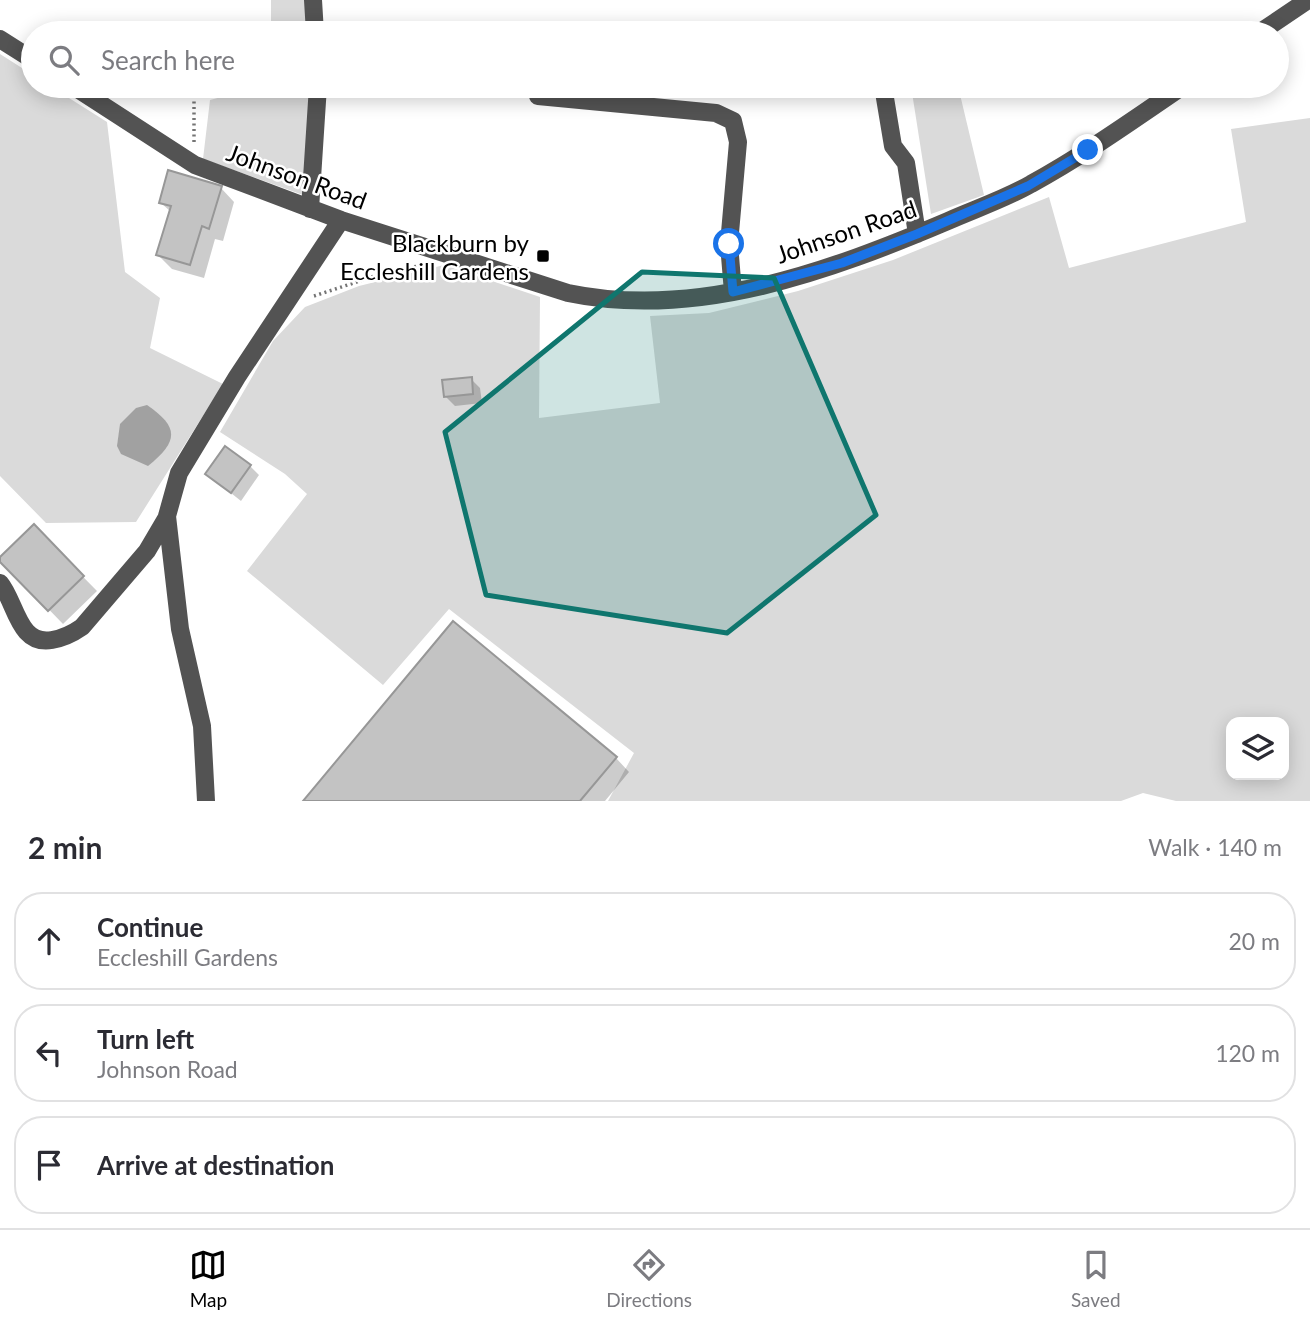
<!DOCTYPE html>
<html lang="en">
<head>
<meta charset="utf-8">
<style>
	:root { --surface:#fff; --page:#f7f7f7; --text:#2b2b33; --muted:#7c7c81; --line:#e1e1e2; --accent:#000 }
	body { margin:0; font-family:Lato,sans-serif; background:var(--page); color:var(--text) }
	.controls { position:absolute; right:21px; bottom:21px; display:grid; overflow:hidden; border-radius:14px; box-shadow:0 4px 18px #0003 }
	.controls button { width:63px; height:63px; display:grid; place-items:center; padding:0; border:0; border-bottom:2px solid var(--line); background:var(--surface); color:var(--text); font:35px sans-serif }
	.stop { position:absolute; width:21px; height:21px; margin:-16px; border:5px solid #1a73e8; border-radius:50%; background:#fff }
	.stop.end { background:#1a73e8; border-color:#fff; box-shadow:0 2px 7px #0008 }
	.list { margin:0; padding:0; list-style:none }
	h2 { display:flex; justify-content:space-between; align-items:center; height:91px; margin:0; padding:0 28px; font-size:30px }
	h2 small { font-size:23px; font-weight:400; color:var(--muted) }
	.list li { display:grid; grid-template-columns:46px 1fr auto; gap:21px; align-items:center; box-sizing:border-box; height:98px; margin:0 14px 14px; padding:0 14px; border:2px solid var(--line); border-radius:28px }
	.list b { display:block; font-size:26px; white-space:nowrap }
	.list p { margin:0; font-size:23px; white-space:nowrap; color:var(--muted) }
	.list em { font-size:23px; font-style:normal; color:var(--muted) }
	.icon { flex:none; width:38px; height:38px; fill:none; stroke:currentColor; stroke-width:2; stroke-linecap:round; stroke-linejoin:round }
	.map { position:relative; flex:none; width:1310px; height:801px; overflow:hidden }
	.search { position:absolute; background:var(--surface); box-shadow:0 4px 18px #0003; left:21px; right:21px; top:21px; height:77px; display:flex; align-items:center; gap:18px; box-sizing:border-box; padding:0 24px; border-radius:38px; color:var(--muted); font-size:26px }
	.sheet { height:427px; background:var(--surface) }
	nav { display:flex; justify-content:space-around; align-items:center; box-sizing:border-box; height:98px; border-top:2px solid var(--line); background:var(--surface); font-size:19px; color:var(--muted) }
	nav a { display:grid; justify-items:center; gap:4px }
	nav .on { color:var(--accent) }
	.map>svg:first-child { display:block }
	.green { fill:#dadada; fill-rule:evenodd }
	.water { fill:#a1a1a1 }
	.shadow { fill:#0003 }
	.building { fill:#c3c3c3; stroke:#979797; stroke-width:2 }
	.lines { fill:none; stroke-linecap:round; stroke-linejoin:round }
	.path { stroke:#757575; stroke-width:3.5; stroke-dasharray:2 3.5; stroke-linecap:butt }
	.minor { stroke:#535353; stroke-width:18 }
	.route { stroke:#1a73e8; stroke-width:9 }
	.marked { fill:#0f766e; fill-opacity:0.2; stroke:#0f766e; stroke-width:5; stroke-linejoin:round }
	.poi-dot { fill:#000; stroke:#fff; stroke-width:2.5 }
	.labels { text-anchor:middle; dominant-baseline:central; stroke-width:5; stroke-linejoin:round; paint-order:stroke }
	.street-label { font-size:24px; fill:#000; stroke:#fff }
	.poi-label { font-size:24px; fill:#000; stroke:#fff; text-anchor:end }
</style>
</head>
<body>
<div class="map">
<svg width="1310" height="801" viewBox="0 0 1310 801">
	<rect width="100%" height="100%" fill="#fff"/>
	<!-- green -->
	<path class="green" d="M271,0H307L309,33H271Z
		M0,54L33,75V86H50L107,122L125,272L160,298L150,348L223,384L136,522L46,523L0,476Z
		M249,86H311L303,195L203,159L210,100L244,91Z
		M911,86H958L984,195L931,214Z
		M1310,118V801H1176L1143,793L1121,801H608L634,753L449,609L383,685L247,571L307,494L285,474L220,432L273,341L305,307L359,286L444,265L540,297L539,418L660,403L650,316L709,313L798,291L893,260L1049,197L1069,268L1246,222L1231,129ZM1231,722H1284V775H1231Z"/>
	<!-- water -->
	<path class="water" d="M147,405C179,427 179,441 148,466L121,454L117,446L120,424L136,408Z"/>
	<!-- shadow -->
	<path class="shadow" d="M221,188L234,202L223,241L215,239L204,278L172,269L158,255L171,212L160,202Z
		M471,379L480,388L482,403L455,406L446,397Z
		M250,466L259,475L241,501L207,474Z
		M34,527L97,591L63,624L0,559Z
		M616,758L629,772L605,801H305Z"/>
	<!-- building -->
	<path class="building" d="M168,170L222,186L209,229L202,226L190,265L156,255L171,206L159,203Z
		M472,377L473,394L444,397L442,380Z
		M225,446L251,465L231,493L205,474Z
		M34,524L84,576L48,611L0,562V557Z
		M453,621L617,757L580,801H303Z"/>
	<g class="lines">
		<!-- path -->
		<path class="path" d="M194,96V142
			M314,296L384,273L418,266"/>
		<!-- minor -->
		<path class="minor" d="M313,0L315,33
			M1259,33L1308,0
			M0,39L33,60
			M73,86L195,165L341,220L568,293C697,320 830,271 948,221C975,209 1005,199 1031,184C1084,155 1133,120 1183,86
			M883,86L893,146L906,163L917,234
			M538,96L716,113L733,121L738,142L729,244L733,292
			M310,209L318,86
			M0,583C16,602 18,646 52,640C64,638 72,634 82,627L147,551L167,517
			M206,801L202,726L180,629L167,516L179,473L237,377L341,220"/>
	</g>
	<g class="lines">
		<!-- route -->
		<path class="route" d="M729,244L733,292L842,263L917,234L1028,186L1088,150"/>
	</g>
	<!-- marked area -->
	<path class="marked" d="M642,272L774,278L876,515L727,633L486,595L445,432Z"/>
	<!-- markers -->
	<rect class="poi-dot" x="536" y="249" width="14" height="14" rx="3.5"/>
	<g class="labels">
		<!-- street labels -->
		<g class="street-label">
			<text transform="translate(297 176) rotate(20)">Johnson Road</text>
			<text transform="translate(846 231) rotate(-19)">Johnson Road</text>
		</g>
		<!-- poi labels -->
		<g class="poi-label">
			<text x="529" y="242">Blackburn by<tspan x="529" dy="28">Eccleshill Gardens</tspan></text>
		</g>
	</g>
</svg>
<div class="controls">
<button><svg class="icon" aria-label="layers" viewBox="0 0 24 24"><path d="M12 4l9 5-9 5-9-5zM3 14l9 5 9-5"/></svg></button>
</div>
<div class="stop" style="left:729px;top:244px"></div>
<div class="stop end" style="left:1088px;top:150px"></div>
<div class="search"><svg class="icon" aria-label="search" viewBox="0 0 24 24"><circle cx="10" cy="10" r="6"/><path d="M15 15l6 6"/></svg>Search here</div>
</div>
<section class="sheet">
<h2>2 min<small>Walk · 140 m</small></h2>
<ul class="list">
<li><svg class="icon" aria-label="ahead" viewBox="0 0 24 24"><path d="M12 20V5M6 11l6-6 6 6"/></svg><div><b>Continue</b><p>Eccleshill Gardens</p></div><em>20 m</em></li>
<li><svg class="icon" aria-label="left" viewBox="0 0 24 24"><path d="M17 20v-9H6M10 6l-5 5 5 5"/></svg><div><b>Turn left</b><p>Johnson Road</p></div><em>120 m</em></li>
<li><svg class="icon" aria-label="arrive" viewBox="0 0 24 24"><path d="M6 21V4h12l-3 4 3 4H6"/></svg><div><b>Arrive at destination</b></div></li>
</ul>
</section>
<nav>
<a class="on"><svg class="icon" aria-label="map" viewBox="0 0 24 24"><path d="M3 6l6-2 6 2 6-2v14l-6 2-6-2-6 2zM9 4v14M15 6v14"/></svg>Map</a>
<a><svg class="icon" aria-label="directions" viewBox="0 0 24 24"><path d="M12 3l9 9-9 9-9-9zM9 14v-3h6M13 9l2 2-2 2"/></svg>Directions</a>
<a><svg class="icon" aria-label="saved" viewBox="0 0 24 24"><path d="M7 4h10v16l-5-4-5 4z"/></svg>Saved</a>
</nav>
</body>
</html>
